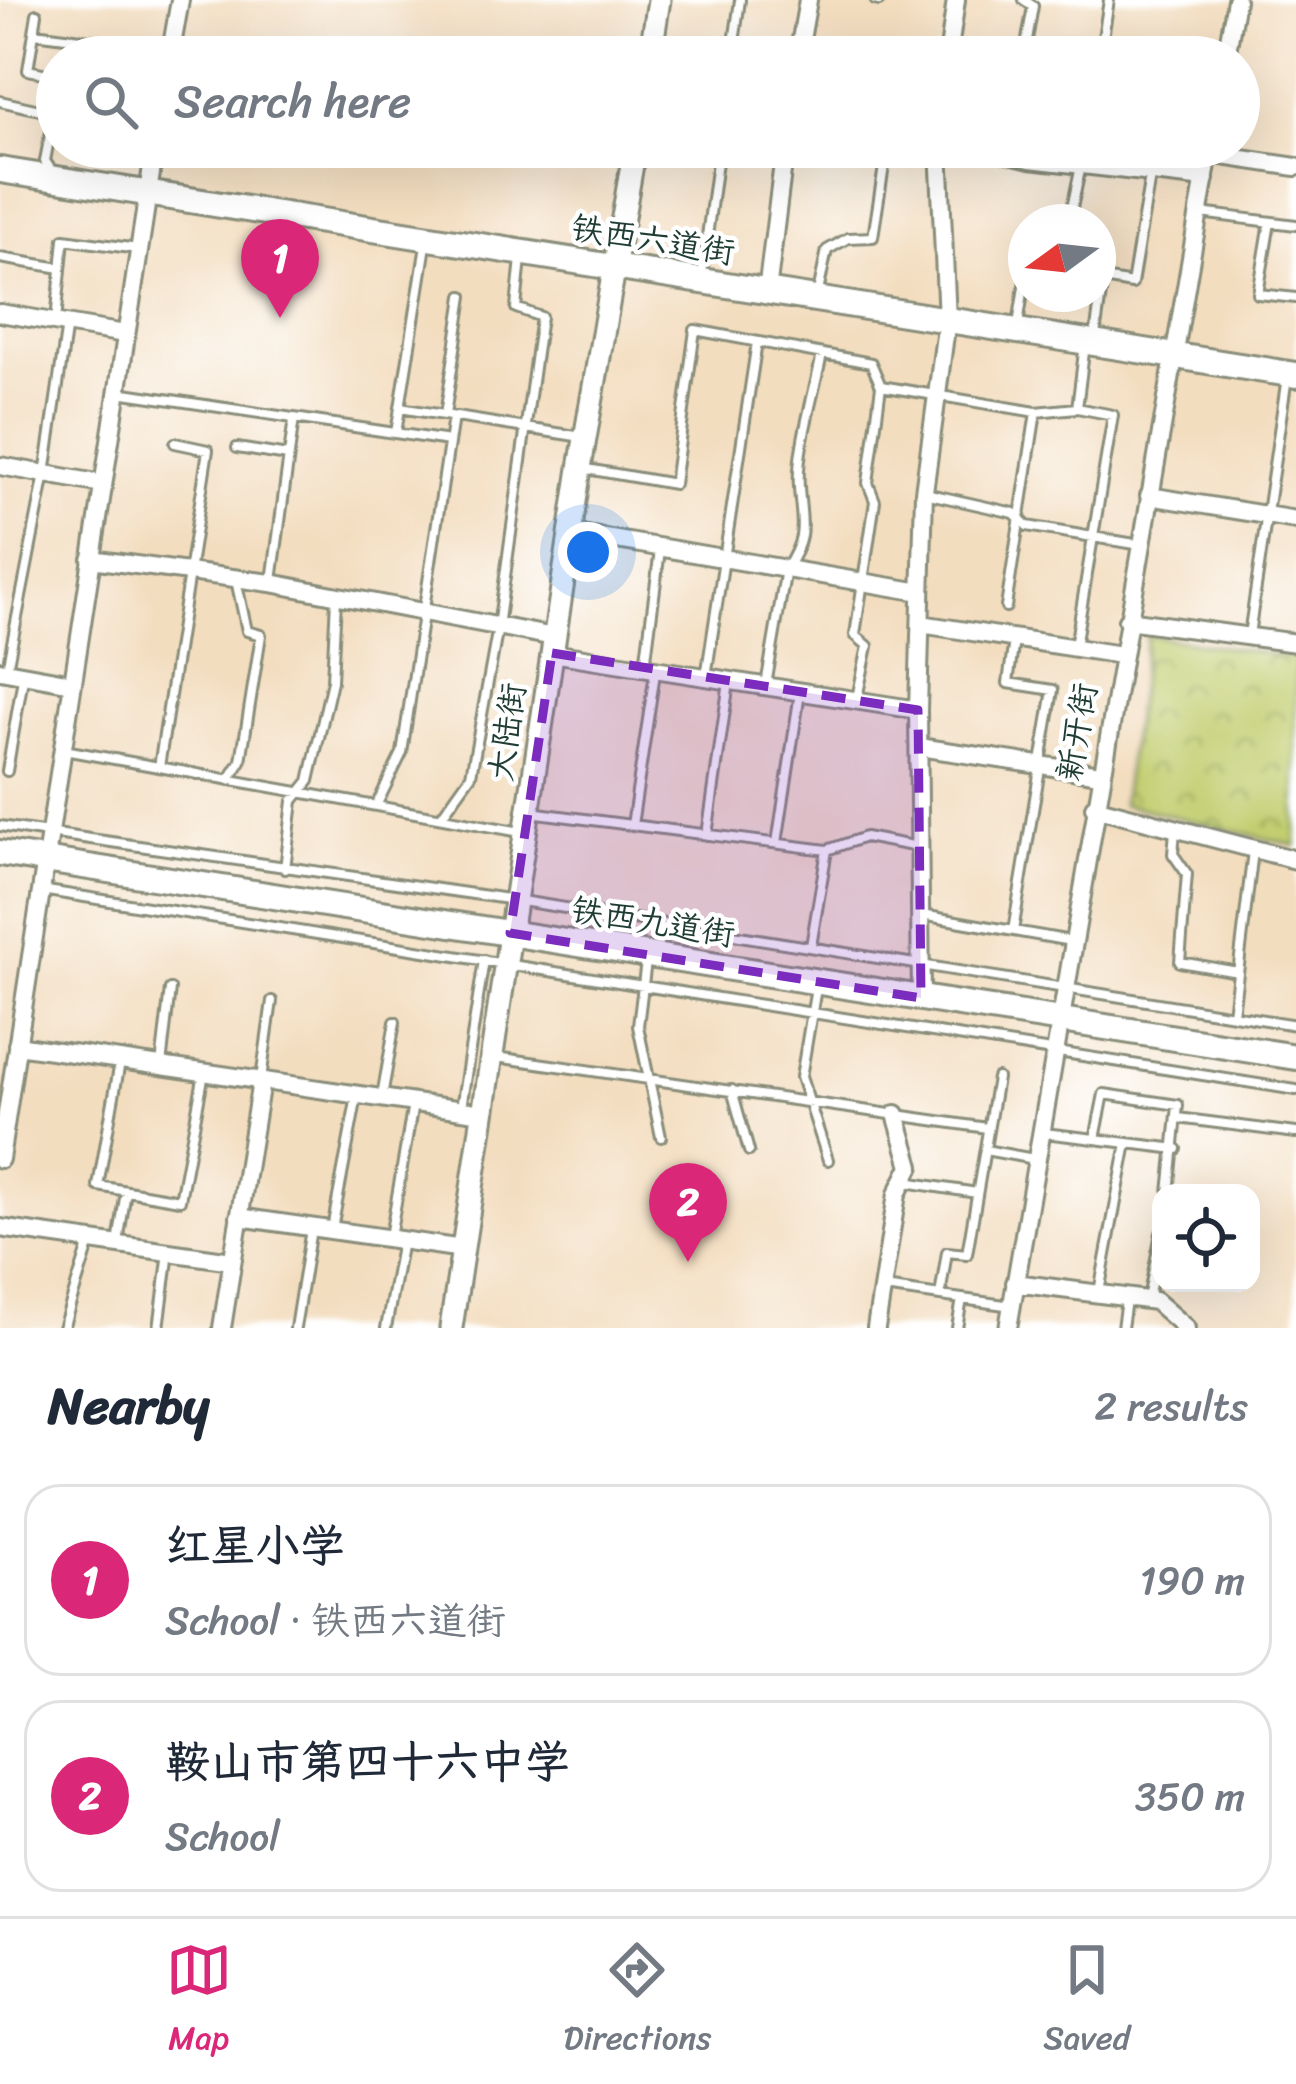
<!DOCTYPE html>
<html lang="en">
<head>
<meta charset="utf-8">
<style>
	:root { --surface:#fff; --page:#f6f6f7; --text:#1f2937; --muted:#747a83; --line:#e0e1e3; --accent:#db2777 }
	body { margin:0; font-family:Sriracha,"LXGW WenKai TC",sans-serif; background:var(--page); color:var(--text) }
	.controls { position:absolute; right:36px; bottom:36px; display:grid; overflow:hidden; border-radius:24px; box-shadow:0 12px 48px #0002 }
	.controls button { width:108px; height:108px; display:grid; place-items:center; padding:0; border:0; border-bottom:3px solid var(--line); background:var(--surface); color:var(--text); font:60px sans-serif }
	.compass { position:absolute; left:1008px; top:204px; width:108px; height:108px; border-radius:50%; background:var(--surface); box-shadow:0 12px 48px #0002; rotate:255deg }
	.you { position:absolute; left:588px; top:552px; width:42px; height:42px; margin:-30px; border:9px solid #fff; border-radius:50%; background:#1a73e8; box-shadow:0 0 0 18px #1a73e833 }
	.badge { display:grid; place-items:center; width:78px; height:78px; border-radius:50%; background:var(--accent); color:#fff; font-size:39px; font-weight:700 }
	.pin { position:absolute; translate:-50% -99px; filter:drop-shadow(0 3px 6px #0008) }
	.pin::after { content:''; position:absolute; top:63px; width:42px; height:36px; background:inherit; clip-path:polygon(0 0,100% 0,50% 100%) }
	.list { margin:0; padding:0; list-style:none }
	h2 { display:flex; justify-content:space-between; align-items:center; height:156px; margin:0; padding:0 48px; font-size:51px }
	h2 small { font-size:39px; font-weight:400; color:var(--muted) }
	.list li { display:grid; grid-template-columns:78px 1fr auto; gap:36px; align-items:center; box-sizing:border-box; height:192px; margin:0 24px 24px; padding:0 24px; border:3px solid var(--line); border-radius:36px }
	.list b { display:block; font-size:45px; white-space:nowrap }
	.list p { margin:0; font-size:39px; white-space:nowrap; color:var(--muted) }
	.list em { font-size:39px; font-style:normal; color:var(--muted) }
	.icon { flex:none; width:66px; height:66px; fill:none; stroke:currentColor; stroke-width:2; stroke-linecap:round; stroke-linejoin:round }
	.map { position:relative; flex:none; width:1296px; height:1328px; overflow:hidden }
	.search { position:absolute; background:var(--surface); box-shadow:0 12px 48px #0002; left:36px; right:36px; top:36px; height:132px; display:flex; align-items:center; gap:30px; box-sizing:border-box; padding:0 42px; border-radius:66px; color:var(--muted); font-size:45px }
	.sheet { height:588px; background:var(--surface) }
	nav { display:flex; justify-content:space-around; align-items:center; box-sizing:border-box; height:168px; border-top:3px solid var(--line); background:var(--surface); font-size:33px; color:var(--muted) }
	nav a { display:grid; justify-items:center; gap:6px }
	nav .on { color:var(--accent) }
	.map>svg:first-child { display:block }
	.park { fill:url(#park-crowns); stroke:#708652; stroke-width:3 }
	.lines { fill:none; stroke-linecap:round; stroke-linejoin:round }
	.service-casing { stroke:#898d7a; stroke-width:14 }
	.minor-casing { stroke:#898d7a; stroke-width:22 }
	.tertiary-casing { stroke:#898d7a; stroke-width:27 }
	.secondary-casing { stroke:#898d7a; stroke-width:30 }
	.service { stroke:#fff; stroke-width:8 }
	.minor { stroke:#fff; stroke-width:16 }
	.tertiary { stroke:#fff; stroke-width:21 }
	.secondary { stroke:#fff; stroke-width:24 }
	.marked { fill:#7b2cbf; fill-opacity:0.2; stroke:#7b2cbf; stroke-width:9; stroke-dasharray:24 15; stroke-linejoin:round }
	.labels { text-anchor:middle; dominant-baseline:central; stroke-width:9; stroke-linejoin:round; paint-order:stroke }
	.street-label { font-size:33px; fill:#1f3d34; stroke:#fff }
</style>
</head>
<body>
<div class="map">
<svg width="1296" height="1328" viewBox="0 0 1296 1328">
	<defs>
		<pattern id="park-crowns" width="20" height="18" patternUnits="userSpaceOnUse" patternTransform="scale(3)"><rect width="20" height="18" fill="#c2ce70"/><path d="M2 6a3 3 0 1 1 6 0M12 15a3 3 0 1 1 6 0" fill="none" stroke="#9da85d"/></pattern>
	</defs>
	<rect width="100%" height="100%" fill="#fff"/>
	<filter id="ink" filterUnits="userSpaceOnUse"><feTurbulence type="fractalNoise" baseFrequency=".00833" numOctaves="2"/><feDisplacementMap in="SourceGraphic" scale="24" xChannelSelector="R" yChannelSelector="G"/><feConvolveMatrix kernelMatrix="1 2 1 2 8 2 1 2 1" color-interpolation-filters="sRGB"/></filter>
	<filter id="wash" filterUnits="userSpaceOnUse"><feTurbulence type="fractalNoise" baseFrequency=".004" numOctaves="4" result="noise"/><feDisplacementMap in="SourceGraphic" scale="48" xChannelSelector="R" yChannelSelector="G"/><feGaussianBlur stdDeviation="2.7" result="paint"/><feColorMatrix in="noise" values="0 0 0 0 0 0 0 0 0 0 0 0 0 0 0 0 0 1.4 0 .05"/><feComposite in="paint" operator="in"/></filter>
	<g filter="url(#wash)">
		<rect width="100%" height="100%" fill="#f3ddbf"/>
		<!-- park -->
		<path class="park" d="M1147,635L1296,658V846L1122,804Z"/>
	</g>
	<g filter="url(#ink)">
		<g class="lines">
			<!-- service casing -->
			<g class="service-casing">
				<path id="service" d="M875,0L879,1
					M1024,0L1033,6L1024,57
					M37,14L28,70L57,76
					M34,33L105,42L102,57
					M732,57L740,0
					M1100,57L1109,0
					M0,101L57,114
					M53,173L45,161L54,113
					M1200,213L1296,225
					M1069,222L1085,147
					M1270,222L1258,294L1296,298
					M0,258L61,268
					M702,274L719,147
					M818,292L827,250L848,238L873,237L887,147
					M56,321L64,239L138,249
					M1018,325L1026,273
					M1095,336L1103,279L1132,284L1155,147
					M118,392L293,418
					M400,408L582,437
					M1077,408L1085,344
					M1036,412L1077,408L1113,415L1075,647
					M445,415L463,296
					M396,433L426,245
					M237,448L288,456
					M581,468L674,484L695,330L871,363L881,386L1036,412L1006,607
					M925,493L1014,513L1027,526L1141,545
					M272,581L294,418L449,441
					M1249,635L1287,377
					M645,666L660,550
					M7,669L45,474L67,324
					M706,677L757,342
					M766,685L786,569C809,534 801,523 799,487C796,451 815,391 822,354
					M857,698L868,646L855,635L875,501L868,483L881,386
					M64,750L521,832
					M159,767L208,450L175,443
					M7,771L23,678
					M229,780L241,761L261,635L247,631L236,580
					M376,806L402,753L453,417
					M530,812L827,850L865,837L918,847
					M441,817L471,775L498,627L541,317L516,308L521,258
					M632,825L655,673
					M0,826L515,900L1296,1025
					M1175,831L1173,854L1187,874L1180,962L1238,972
					M707,835L729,682
					M777,843L800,693
					M285,869L293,801L309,781L332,681L336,598
					M41,890L1296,1090
					M922,915L1071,941
					M1013,931L1053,690L1008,683L1014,640
					M811,946L827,850
					M646,961L638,1026L661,1137
					M816,988L801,1077L828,1160
					M1233,1014L1253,851
					M496,1057L987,1128
					M120,1062L98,1186L180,1200L204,1073
					M161,1065L170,989
					M261,1079L272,1001
					M732,1090L749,1151
					M382,1097L395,1022
					M461,1108L484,960
					M1178,1118L1296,1133
					M1044,1133L1095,1139L1104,1094L1178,1105L1169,1193
					M1095,1139L1177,1149
					M985,1150L1034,1159
					M905,1182L977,1193
					M332,1229L357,1096
					M390,1237L413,1104
					M118,1243L126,1191
					M884,1288L1012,1306
					M1099,1292L1127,1143
					M940,1296L947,1252L967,1254L997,1078
					M1148,1299L1161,1233
					M63,1328L90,1242
					M159,1328L169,1252
					M295,1328L311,1229
					M386,1328L402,1241
					M957,1328L962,1299
					M1122,1328L1126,1300"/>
			</g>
			<!-- minor casing -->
			<g class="minor-casing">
				<path id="minor" d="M170,57L180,0
					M798,57L808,0
					M948,57L956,0
					M1226,57L1236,0
					M982,147L1030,159L1205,179
					M1209,154L1296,167
					M767,292L785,147
					M0,313L125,334
					M0,466L103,484
					M1149,496L1296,520
					M570,532L921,592
					M91,559L271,583L554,637
					M1127,620L1296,643
					M921,624L1121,655
					M552,653L918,710
					M0,670L72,683
					M919,747L1100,774
					M1094,807L1296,860
					M921,998L918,710L924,492L947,320L939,147
					M17,1045L483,1113
					M0,1159L155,147
					M239,1217L463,1249
					M0,1228L232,1261
					M1015,1283L1155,1301L1186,1328
					M222,1328L261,1081
					M876,1328L897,1194L911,1166L896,1114
					M1008,1328L1210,147"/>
			</g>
			<!-- tertiary casing -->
			<g class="tertiary-casing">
				<path id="tertiary" d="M650,57L659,0
					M451,1328L580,468L635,147"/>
			</g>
			<!-- secondary casing -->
			<g class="secondary-casing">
				<path id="secondary" d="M0,170L1296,375
					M0,853L1296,1057"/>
			</g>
			<!-- service -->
			<use href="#service" class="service"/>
			<!-- minor -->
			<use href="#minor" class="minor"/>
			<!-- tertiary -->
			<use href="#tertiary" class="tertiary"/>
			<!-- secondary -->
			<use href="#secondary" class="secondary"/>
		</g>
	</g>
	<!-- marked area -->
	<path class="marked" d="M552,653L918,710L921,998L510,933Z"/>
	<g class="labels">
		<!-- street labels -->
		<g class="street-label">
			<text transform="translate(653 240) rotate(9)">铁西六道街</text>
			<text transform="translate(507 732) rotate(-82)">大陆街</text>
			<text transform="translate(1077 732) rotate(-80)">新开街</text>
			<text transform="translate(653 922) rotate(9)">铁西九道街</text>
		</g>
	</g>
</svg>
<div class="controls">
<button><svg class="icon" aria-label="locate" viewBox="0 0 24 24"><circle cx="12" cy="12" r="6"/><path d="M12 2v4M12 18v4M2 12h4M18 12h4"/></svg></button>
</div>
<svg class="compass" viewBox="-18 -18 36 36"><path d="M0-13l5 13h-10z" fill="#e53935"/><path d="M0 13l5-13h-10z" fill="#747a83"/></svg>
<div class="you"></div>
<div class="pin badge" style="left:280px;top:318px">1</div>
<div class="pin badge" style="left:688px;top:1262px">2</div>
<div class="search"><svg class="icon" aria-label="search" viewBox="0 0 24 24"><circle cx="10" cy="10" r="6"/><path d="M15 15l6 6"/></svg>Search here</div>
</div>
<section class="sheet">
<h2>Nearby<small>2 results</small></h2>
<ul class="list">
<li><span class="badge">1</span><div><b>红星小学</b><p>School · 铁西六道街</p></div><em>190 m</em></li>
<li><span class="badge">2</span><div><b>鞍山市第四十六中学</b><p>School</p></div><em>350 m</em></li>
</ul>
</section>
<nav>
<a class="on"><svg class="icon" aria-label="map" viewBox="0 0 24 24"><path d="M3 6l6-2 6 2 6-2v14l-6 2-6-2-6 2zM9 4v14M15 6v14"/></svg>Map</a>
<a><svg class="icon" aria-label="directions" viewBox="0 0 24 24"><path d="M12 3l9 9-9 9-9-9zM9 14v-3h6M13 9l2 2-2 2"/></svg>Directions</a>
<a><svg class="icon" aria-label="saved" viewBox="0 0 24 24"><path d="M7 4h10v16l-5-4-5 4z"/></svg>Saved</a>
</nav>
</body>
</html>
